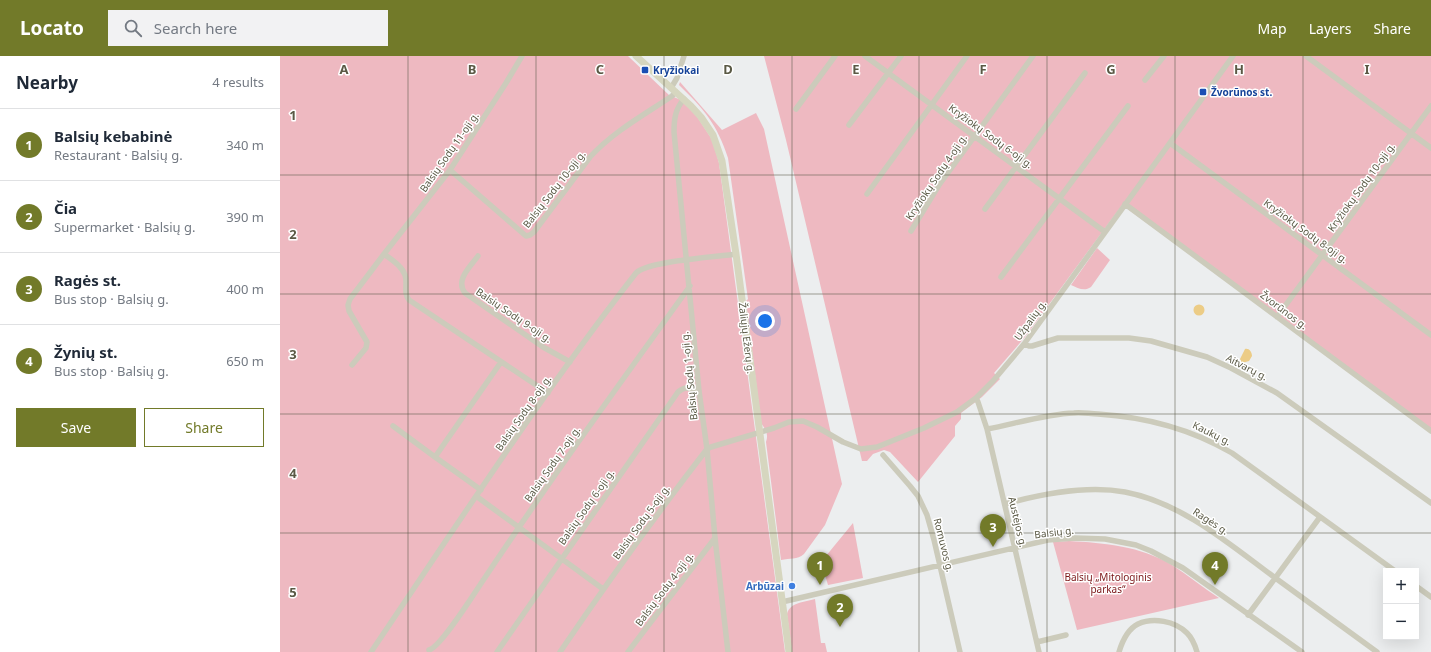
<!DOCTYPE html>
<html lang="en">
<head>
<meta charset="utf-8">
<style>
	:root { --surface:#fff; --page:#f2f2f3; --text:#1f2937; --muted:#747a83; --line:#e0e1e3; --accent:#727a29 }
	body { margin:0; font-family:"Noto Sans",sans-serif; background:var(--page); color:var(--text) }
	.controls { position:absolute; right:12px; bottom:12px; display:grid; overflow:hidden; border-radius:0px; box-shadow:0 4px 16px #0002 }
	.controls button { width:36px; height:36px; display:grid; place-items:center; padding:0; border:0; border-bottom:1px solid var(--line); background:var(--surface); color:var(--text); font:20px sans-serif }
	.you { position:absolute; left:485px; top:265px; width:14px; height:14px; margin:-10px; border:3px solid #fff; border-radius:50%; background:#1a73e8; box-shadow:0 0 0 6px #1a73e833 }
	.badge { display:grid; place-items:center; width:26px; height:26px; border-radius:50%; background:var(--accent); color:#fff; font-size:13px; font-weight:700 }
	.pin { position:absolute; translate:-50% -33px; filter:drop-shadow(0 1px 2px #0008) }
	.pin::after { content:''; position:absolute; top:21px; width:14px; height:12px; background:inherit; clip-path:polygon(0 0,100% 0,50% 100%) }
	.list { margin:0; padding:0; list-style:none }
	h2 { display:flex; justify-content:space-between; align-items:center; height:52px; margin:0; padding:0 16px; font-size:17px }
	h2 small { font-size:13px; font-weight:400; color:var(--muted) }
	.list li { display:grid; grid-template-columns:26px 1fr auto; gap:12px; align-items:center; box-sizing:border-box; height:72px; padding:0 16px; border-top:1px solid var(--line) }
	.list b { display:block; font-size:15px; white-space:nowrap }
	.list p { margin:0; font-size:13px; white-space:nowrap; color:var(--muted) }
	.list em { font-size:13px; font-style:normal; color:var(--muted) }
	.actions { display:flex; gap:8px; padding:12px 16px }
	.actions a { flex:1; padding:9px 0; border:1px solid var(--accent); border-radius:0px; text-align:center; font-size:14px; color:var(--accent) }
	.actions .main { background:var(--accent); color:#fff }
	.icon { flex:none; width:22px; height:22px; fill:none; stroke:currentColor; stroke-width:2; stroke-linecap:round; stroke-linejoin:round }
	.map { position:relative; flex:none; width:1151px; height:596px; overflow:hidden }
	header { display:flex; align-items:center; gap:24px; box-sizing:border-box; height:56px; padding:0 20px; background:var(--accent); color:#fff }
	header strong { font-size:19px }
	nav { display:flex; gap:22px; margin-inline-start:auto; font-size:14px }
	.search { width:280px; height:36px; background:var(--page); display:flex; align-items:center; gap:10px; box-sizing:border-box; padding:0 14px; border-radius:0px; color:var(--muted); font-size:15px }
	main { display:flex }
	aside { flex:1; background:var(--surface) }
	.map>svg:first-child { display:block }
	.green { fill:#eeb9c1 }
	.water { fill:#eccc86 }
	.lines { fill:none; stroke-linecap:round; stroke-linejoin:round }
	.street { stroke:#cccbbb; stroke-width:5.5 }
	.secondary { stroke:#d6d6bf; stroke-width:7 }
	.grid { fill:none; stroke:#5a5945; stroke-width:1; stroke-opacity:0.55 }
	.transit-dot { fill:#1a4fb4; stroke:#fff; stroke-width:1.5 }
	.shop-dot { fill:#3f7fe0; stroke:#fff; stroke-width:1.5 }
	.labels { text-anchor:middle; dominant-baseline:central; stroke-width:3; stroke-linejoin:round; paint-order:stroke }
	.transit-label { font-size:10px; font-weight:bold; fill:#164399; stroke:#fff; text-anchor:start }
	.street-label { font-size:10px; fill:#5a5945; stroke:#fff }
	.park-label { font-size:10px; fill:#7b1618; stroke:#fff }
	.shop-label { font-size:10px; font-weight:bold; fill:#366cbe; stroke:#fff; text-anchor:end }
	.grid-label { font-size:13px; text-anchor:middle; font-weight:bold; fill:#5a5945; stroke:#fff; stroke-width:3; stroke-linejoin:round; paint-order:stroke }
</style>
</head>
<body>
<header>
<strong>Locato</strong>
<div class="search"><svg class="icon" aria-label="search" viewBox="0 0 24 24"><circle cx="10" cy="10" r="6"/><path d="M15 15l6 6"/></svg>Search here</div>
<nav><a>Map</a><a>Layers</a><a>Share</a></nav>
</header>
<main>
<aside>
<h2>Nearby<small>4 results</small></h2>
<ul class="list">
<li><span class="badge">1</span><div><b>Balsių kebabinė</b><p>Restaurant · Balsių g.</p></div><em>340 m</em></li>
<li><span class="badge">2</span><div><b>Čia</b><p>Supermarket · Balsių g.</p></div><em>390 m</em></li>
<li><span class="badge">3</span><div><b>Ragės st.</b><p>Bus stop · Balsių g.</p></div><em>400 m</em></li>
<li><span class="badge">4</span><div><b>Žynių st.</b><p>Bus stop · Balsių g.</p></div><em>650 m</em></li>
</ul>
<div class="actions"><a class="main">Save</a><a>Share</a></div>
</aside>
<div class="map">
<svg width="1151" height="596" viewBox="0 0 1151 596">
	<rect width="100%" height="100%" fill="#eceeef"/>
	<!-- green -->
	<path class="green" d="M0,0H348L389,39L401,44L416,59L433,85L439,107L505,596H0Z
		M484,0H1151V373L842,149L745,281L714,317L720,323L702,341L681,357V363L675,370V380L638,426L610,396L604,394L593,398L587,405H582L506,84Z
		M400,26L442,74L476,57L484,73L562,428L545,469L524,498C517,504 510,502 501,504L486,386C489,377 485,373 481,367L466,245L468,243L448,102C437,68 424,53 399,29Z
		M817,192L830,204L811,231C804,236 798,232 791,229Z
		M573,467L583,522L548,529L541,506Z
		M789,485C825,487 860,490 892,509C908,519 923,532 939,542L797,574L773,486Z
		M535,543L541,587H545L547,596H512L507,558C510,546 525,546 535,543Z"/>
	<!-- water -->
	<path class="water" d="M913.5 254a5.5 5.5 0 1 1 11 0a5.5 5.5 0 1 1-11 0Z
		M965,293C969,292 972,296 972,300L969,305L962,307L960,303Z"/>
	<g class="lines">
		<!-- street -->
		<path class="street" d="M242,0L226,27L170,114L104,198C112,204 122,210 125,219C128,227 123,237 129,244L268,337
			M585,0L825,176
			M1026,0L1151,92
			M865,24L884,0
			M391,32L397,22L404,0
			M404,43C395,53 394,64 394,76L419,335L427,393L435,482L448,596
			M516,53L555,0
			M569,69L621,0
			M890,87L1151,279
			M170,114L246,180L250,179L254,176L310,101C334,75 364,59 392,40L396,36
			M587,138L687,0
			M845,148L1151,375
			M705,153L805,17
			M631,175L659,129L753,0
			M198,200C190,211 175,224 185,237L263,291L290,306
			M721,221L848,50
			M997,261L1151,50
			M744,288L749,290H752L778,282H849L871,285L927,301L951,312L997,337L1151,447
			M72,309L86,292L87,286L69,255L68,249L70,243L104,198
			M696,342L698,346L707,373L759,596
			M113,370L155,401
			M707,373C734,368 766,358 794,357C802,356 810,358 818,358C866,361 911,373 952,397L1115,515
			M603,399L630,430L638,440L647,459L654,484L680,596
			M201,434L155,401L221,306
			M196,440L323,533
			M725,448C761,438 807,429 845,436C902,447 948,487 994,521C1028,546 1063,571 1097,596
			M1136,530L1151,541
			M502,546L768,484L795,482L825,483L856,489L871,495L903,512L1022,596
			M968,559L1040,461
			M757,586L786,579
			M149,594C161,591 195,536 204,523C270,424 340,327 410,230
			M91,596C177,469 261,339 356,217C368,205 436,201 456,198
			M217,596L398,336C408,328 409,334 419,335
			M280,596C327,527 376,459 427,393L431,391L494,372L509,366L523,365L537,371L563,386L581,393L597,391L644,372L677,356L696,342L713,325L744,288L953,0
			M348,596L435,482
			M839,596C842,586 848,573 858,568C873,561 895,565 907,577C912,582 915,589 917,596"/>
		<!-- secondary -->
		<path class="secondary" d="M356,0L411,50L421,61L433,79L442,105L456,198L509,596"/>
	</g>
	<!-- grid -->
	<path class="grid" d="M128,0V596M256,0V596M384,0V596M512,0V596M639,0V596M767,0V596M895,0V596M1023,0V596M0,119H1151M0,238H1151M0,358H1151M0,477H1151"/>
	<!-- markers -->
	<g class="transit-dot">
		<rect x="361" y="10" width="8" height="8" rx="2"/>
		<rect x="919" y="32" width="8" height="8" rx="2"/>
	</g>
	<circle class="shop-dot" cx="512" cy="530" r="4"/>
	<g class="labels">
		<!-- transit labels -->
		<g class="transit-label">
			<text x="373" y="14">Kryžiokai</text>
			<text x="931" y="36">Žvorūnos st.</text>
		</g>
		<!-- street labels -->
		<g class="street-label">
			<text transform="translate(711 80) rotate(36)">Kryžiokų Sodų 6-oji g.</text>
			<text transform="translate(169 96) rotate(-55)">Balsių Sodų 11-oji g.</text>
			<text transform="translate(656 121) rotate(-56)">Kryžiokų Sodų 4-oji g.</text>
			<text transform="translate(1081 131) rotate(-54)">Kryžiokų Sodų 10-oji g.</text>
			<text transform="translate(274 133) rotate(-52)">Balsių Sodų 10-oji g.</text>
			<text transform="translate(1026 175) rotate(36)">Kryžiokų Sodų 8-oji g.</text>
			<text transform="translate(1004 254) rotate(37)">Žvorūnos g.</text>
			<text transform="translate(234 259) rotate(34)">Balsių Sodų 9-oji g.</text>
			<text transform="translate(750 264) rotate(-54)">Užpalių g.</text>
			<text transform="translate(467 282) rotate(83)">Žaliųjų Ežerų g.</text>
			<text transform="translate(967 311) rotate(27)">Aitvarų g.</text>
			<text transform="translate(409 320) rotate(-96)">Balsių Sodų 1-oji g.</text>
			<text transform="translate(243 357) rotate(-55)">Balsių Sodų 8-oji g.</text>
			<text transform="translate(932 377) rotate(26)">Kaukų g.</text>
			<text transform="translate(272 408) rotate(-55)">Balsių Sodų 7-oji g.</text>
			<text transform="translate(306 451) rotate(-55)">Balsių Sodų 6-oji g.</text>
			<text transform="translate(931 465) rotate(33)">Ragės g.</text>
			<text transform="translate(361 466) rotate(-54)">Balsių Sodų 5-oji g.</text>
			<text transform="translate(738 466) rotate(77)">Austėjos g.</text>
			<text transform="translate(774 476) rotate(-7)">Balsių g.</text>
			<text transform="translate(664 489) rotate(76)">Romuvos g.</text>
			<text transform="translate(384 533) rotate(-53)">Balsių Sodų 4-oji g.</text>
		</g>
		<!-- park labels -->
		<g class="park-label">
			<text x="828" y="521">Balsių „Mitologinis<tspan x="828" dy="12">parkas“</tspan></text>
		</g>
		<!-- shop labels -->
		<g class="shop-label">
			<text x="504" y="530">Arbūzai</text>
		</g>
	</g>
	<g class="grid-label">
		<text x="64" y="18">A</text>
		<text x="192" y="18">B</text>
		<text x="320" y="18">C</text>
		<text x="448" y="18">D</text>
		<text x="576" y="18">E</text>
		<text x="703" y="18">F</text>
		<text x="831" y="18">G</text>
		<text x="959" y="18">H</text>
		<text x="1087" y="18">I</text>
		<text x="13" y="64">1</text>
		<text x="13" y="183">2</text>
		<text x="13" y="303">3</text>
		<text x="13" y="422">4</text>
		<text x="13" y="541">5</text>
	</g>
</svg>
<div class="controls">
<button>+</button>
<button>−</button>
</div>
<div class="you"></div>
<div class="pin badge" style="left:540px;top:529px">1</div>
<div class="pin badge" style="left:560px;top:571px">2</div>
<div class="pin badge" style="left:713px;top:491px">3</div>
<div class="pin badge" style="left:935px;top:529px">4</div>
</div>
</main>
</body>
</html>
